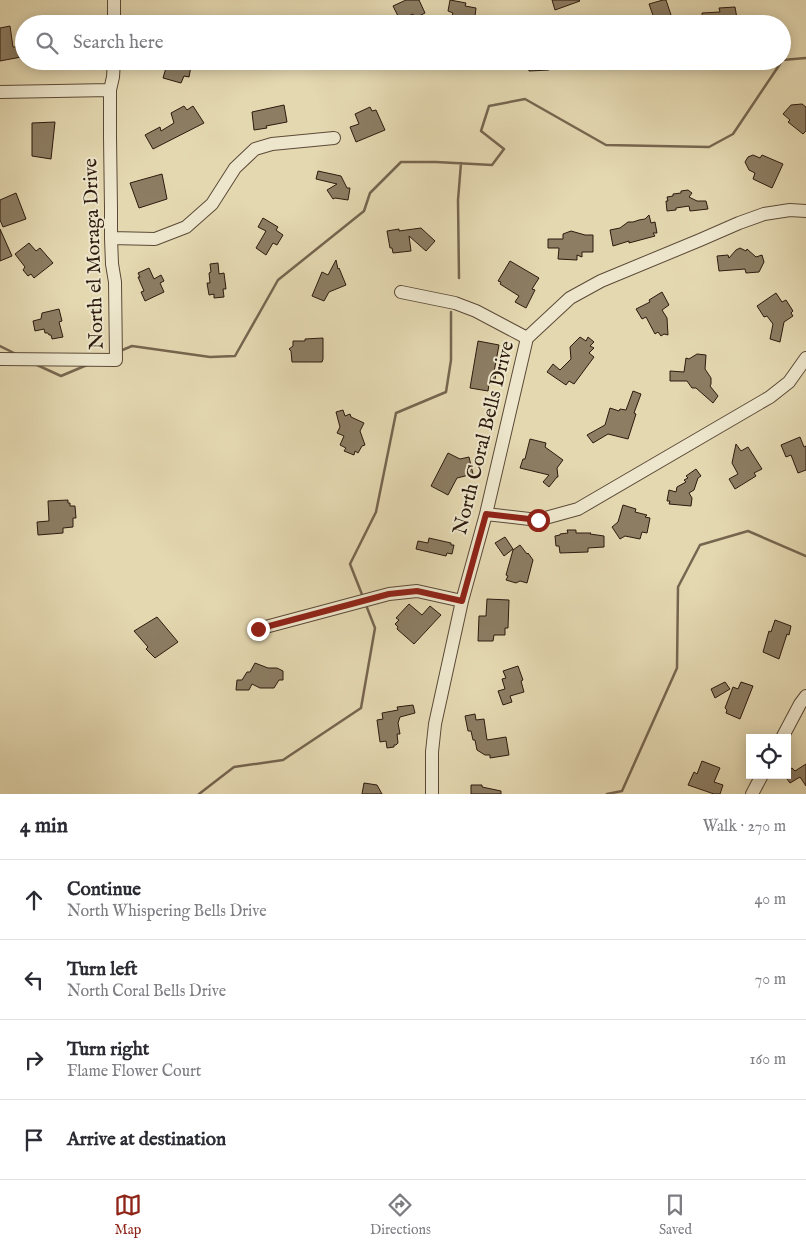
<!DOCTYPE html>
<html lang="en">
<head>
<meta charset="utf-8">
<style>
	:root { --surface:#fff; --page:#f7f7f7; --text:#2b2b33; --muted:#7c7c81; --line:#e1e1e2; --accent:#8f2418 }
	body { margin:0; font-family:"IM FELL English",serif; background:var(--page); color:var(--text) }
	.controls { position:absolute; right:15px; bottom:15px; display:grid; overflow:hidden; border-radius:0px; box-shadow:0 2px 12px #0003 }
	.controls button { width:45px; height:45px; display:grid; place-items:center; padding:0; border:0; border-bottom:1px solid var(--line); background:var(--surface); color:var(--text); font:25px sans-serif }
	.stop { position:absolute; width:15px; height:15px; margin:-11px; border:4px solid #8f2418; border-radius:50%; background:#fff }
	.stop.end { background:#8f2418; border-color:#fff; box-shadow:0 1px 5px #0008 }
	.list { margin:0; padding:0; list-style:none }
	h2 { display:flex; justify-content:space-between; align-items:center; height:65px; margin:0; padding:0 20px; font-size:21px }
	h2 small { font-size:16px; font-weight:400; color:var(--muted) }
	.list li { display:grid; grid-template-columns:32px 1fr auto; gap:15px; align-items:center; box-sizing:border-box; height:80px; padding:0 20px; border-top:1px solid var(--line) }
	.list b { display:block; font-size:19px; white-space:nowrap }
	.list p { margin:0; font-size:16px; white-space:nowrap; color:var(--muted) }
	.list em { font-size:16px; font-style:normal; color:var(--muted) }
	.icon { flex:none; width:28px; height:28px; fill:none; stroke:currentColor; stroke-width:2; stroke-linecap:round; stroke-linejoin:round }
	.map { position:relative; flex:none; width:806px; height:794px; overflow:hidden }
	.search { position:absolute; background:var(--surface); box-shadow:0 2px 12px #0003; left:15px; right:15px; top:15px; height:55px; display:flex; align-items:center; gap:12px; box-sizing:border-box; padding:0 18px; border-radius:28px; color:var(--muted); font-size:19px }
	.sheet { height:385px; background:var(--surface) }
	nav { display:flex; justify-content:space-around; align-items:center; box-sizing:border-box; height:70px; border-top:1px solid var(--line); background:var(--surface); font-size:14px; color:var(--muted) }
	nav a { display:grid; justify-items:center; gap:2px }
	nav .on { color:var(--accent) }
	.map>svg:first-child { display:block }
	.lines { fill:none; stroke-linecap:round; stroke-linejoin:round }
	.stream { stroke:#76654f; stroke-width:2.5 }
	.building { fill:#8c7d63; stroke:#2d1a0e }
	.minor-casing { stroke:#5b4a37; stroke-width:14 }
	.minor { stroke:#ede6cc; stroke-width:12 }
	.route { stroke:#8f2418; stroke-width:6 }
	.labels { text-anchor:middle; dominant-baseline:central; stroke-width:4; stroke-linejoin:round; paint-order:stroke }
	.street-label { font-size:20px; fill:#2d1a0e; stroke:#ede6cc }
</style>
</head>
<body>
<div class="map">
<svg width="806" height="794" viewBox="0 0 806 794">
	<rect width="100%" height="100%" fill="#e4d8b1"/>
	<filter id="stains"><feTurbulence type="fractalNoise" baseFrequency=".004" numOctaves="4"/><feColorMatrix values="0 0 0 0 .2 0 0 0 0 .09 0 0 0 0 .02 0 0 0 .5 -.17"/></filter>
	<radialGradient id="worn" r=".72"><stop offset=".6" stop-color="#630" stop-opacity="0"/><stop offset="1" stop-color="#630" stop-opacity=".3"/></radialGradient>
	<g class="lines">
		<!-- stream -->
		<path class="stream" d="M782,60L806,58
			M459,278L458,200L461,163
			M0,346L14,353
			M120,351L132,346L210,357L235,356L278,280L364,211L370,193L401,162H436L492,165L504,149L481,131L489,106L525,99L606,145L709,147L733,134L782,61
			M37,365L61,376L87,365
			M363,597L350,564L376,512L396,413L446,392L451,360V312
			M199,794L234,767L283,760L361,708L375,628L366,605
			M607,794L622,791L677,668L678,587L700,545L748,531L806,556"/>
	</g>
	<!-- building -->
	<path class="building" d="M406,0H419L425,13L415,18L413,14L400,20L393,6Z
		M450,0L466,3L465,6L476,8L474,24H461L450,22L453,13L448,11Z
		M552,0H579L580,1L555,10Z
		M663,0H666L674,24H656L649,4Z
		M735,7L738,24H703L702,13L720,12L719,8Z
		M10,26L13,47H17L21,57L0,61V28Z
		M168,61H192L189,77L184,76L181,83L163,78Z
		M511,61H551L552,67L549,70L529,71L528,68L511,69Z
		M802,104L806,107V131L803,134L788,122L790,120L783,114L791,105Z
		M284,105L287,122L266,126L267,128L254,130L252,112Z
		M184,106L187,110L193,106L204,123L153,149L145,135L160,127L161,131L174,123L171,113Z
		M370,107L372,111L376,110L385,130L356,142L350,127L359,124L355,114Z
		M55,122L51,159L32,156V123Z
		M753,155L760,158L762,155L783,164L772,188L753,179L755,173L749,170L745,162L748,157Z
		M318,171L341,176L347,188H350L348,200L335,198L333,199L327,190L337,184L316,179Z
		M162,174L167,199L139,208L130,183Z
		M688,190L692,193L689,197L697,201H706L708,209L690,211L689,206L676,208V210L667,211L666,201H668L667,197L673,196V194L681,193V191Z
		M16,193L26,219L3,227L0,220V200Z
		M649,215L651,223L655,222L657,233H653L655,236L629,243V241L613,246L610,230L620,228L628,222H633L639,220L645,219Z
		M263,218L278,227L276,230L283,235L277,245L273,243L266,255L256,248L266,231L258,227Z
		M421,228L435,241L426,251L409,236L411,251L393,253L392,248H390L387,231L399,229V231Z
		M0,229L12,256L0,261Z
		M571,231L585,235H593V252H582V257L577,255V260L558,259L559,248H548V239H563V234Z
		M29,243L36,251L40,248L53,263L34,278L31,274L28,276L23,270L25,267L15,254Z
		M740,248L746,251L747,249L756,257L762,255L764,262L759,272L746,273L745,269L719,271L717,256L728,255L729,258L736,250Z
		M336,260L338,269L339,268L346,285L329,292L324,301L312,296L322,272L328,275Z
		M510,261L539,278L532,289L535,290L526,308L515,302L519,296L500,284L501,282L498,281Z
		M218,263L219,274L224,273L226,289H223L224,297L214,298V294L209,295L207,283H210L209,273L211,272L210,264Z
		M149,268L154,279L161,275L164,281L160,283L164,292L145,301L141,292L144,291L138,277H140L138,273Z
		M662,292L669,305L662,310L667,318L668,335L664,334L661,336L658,332L655,334L646,317L642,319L636,309L650,302L649,300Z
		M776,293L782,302L786,300L793,311L791,313L793,316L784,322L780,342L770,339L773,324L767,316L764,317L757,306Z
		M59,309L62,321L59,322L63,337L52,339L51,335H49L48,333H45L44,329L35,331L33,321L41,319L42,313Z
		M580,337L586,341L588,337L594,342L590,346L594,348L589,353L594,357L574,384L569,381L566,385L547,372L553,364L560,370L571,359L570,347Z
		M323,338V359L322,362H292L291,351L289,349L293,346V341H305V339Z
		M478,341L499,345L494,372L496,373L495,380L493,379V384H489L488,391L470,388Z
		M697,354L706,355L705,369L711,378V384L710,386L718,396L713,403L696,388H692L687,381H670V371L684,372L686,358L689,359Z
		M633,391L641,394L634,413L636,414L628,439L608,434L593,443L587,435L605,425L610,408L619,411L620,409L626,410Z
		M343,410L345,416L350,414L351,417L364,423L360,431L365,445L362,446L358,453L355,451L354,455L344,451L346,448L340,445L344,436L337,433L340,427L336,412Z
		M800,437L804,447L806,446V470L798,473L791,455L786,457L781,445Z
		M530,439L546,443L545,447L563,460L557,468L558,477H557L549,487L543,482L549,475L520,468L523,459H525Z
		M736,444L741,451L748,447L762,469L754,473L756,476L735,489L729,479L738,474L732,463Z
		M448,453L460,459L469,457L473,474L457,478L448,495L431,486Z
		M696,469L701,476L698,478L694,490L689,493L692,498L691,506L669,504L670,501H667L669,490L676,492L677,487L686,482L684,480L688,478L686,476Z
		M68,500V503H70V506H75L76,518H73V527L63,528V533L38,535L37,522L49,521L48,501Z
		M623,505L636,509L635,512L647,515L645,517L650,518L647,533L642,532L640,539L625,536L620,539L612,527L618,522Z
		M567,530H576V533H591L590,534L604,536V547L588,548V552L560,553L559,546H556L555,536L560,535V534L568,533Z
		M505,537L513,549L504,556L495,543Z
		M429,538L451,543V545H454L452,554L447,553L446,556L416,549L418,541L428,543Z
		M520,545L527,554L528,553L533,560L527,583L520,581L516,583L506,580L508,576L506,575L513,550Z
		M487,599L509,600L508,628H505V635H494L493,641H478L479,616H486Z
		M409,604L422,615L430,606L441,615L414,644L397,629L398,627L395,624L399,620L396,618Z
		M157,617L178,642L155,658L146,649L148,647L134,631Z
		M775,620L791,626L789,635L787,634L779,659L763,652L769,631L771,632Z
		M255,663L268,668H277L283,671V680H279L274,688H260L252,684L249,690H236L237,680H242L247,672H250Z
		M518,666L523,680L521,681L524,692L510,696L512,702L503,705L498,691L505,689L502,679L506,678L503,671Z
		M725,682L730,689L715,698L711,689Z
		M741,682L753,686L740,719L726,713L727,710L725,708L733,687L738,689Z
		M413,705L415,713L400,717L398,723L400,734H397L398,743L396,745H394V747L387,748L386,741L380,742L377,720L383,719L382,713L398,710L397,707Z
		M475,714L476,720L484,719L487,740L506,737L509,755L490,758V755H485L477,750L475,740H473L471,731H468L465,716Z
		M702,761L720,768L714,782L723,785L720,794H714L688,785L694,772L697,774Z
		M806,764V786L800,777L790,783L787,779V771L792,768L795,771Z
		M364,783L377,785L382,794H362Z
		M471,785H482V787L501,791V794H471Z"/>
	<g class="lines">
		<!-- minor casing -->
		<g class="minor-casing">
			<path id="minor" d="M114,0V24
				M0,92L110,90
				M111,238L155,239L186,227L212,204L235,168L255,149L272,144L334,138
				M401,292L455,303L476,311L527,338
				M0,359L116,360L115,282L112,264L111,238V209L110,137V90L113,77L114,61
				M486,514L538,520L578,509L770,397L789,382L806,358
				M258,629L389,594L417,591L462,601
				M782,738L800,704L806,696
				M432,794V752L435,724L462,601L486,514L527,338L570,298L601,281L700,240L739,223L764,214L790,210L806,211
				M752,794L762,775"/>
		</g>
		<!-- minor -->
		<use href="#minor" class="minor"/>
	</g>
	<g class="lines">
		<!-- route -->
		<path class="route" d="M258,629L389,594L417,591L462,601L486,514L538,520"/>
	</g>
	<g class="labels">
		<!-- street labels -->
		<g class="street-label">
			<text transform="translate(94 254) rotate(-92)">North el Moraga Drive</text>
			<text transform="translate(484 438) rotate(-76)">North Coral Bells Drive</text>
		</g>
	</g>
	<rect width="100%" height="100%" filter="url(#stains)"/>
	<rect width="100%" height="100%" fill="url(#worn)"/>
</svg>
<div class="controls">
<button><svg class="icon" aria-label="locate" viewBox="0 0 24 24"><circle cx="12" cy="12" r="6"/><path d="M12 2v4M12 18v4M2 12h4M18 12h4"/></svg></button>
</div>
<div class="stop" style="left:538px;top:520px"></div>
<div class="stop end" style="left:258px;top:629px"></div>
<div class="search"><svg class="icon" aria-label="search" viewBox="0 0 24 24"><circle cx="10" cy="10" r="6"/><path d="M15 15l6 6"/></svg>Search here</div>
</div>
<section class="sheet">
<h2>4 min<small>Walk · 270 m</small></h2>
<ul class="list">
<li><svg class="icon" aria-label="ahead" viewBox="0 0 24 24"><path d="M12 20V5M6 11l6-6 6 6"/></svg><div><b>Continue</b><p>North Whispering Bells Drive</p></div><em>40 m</em></li>
<li><svg class="icon" aria-label="left" viewBox="0 0 24 24"><path d="M17 20v-9H6M10 6l-5 5 5 5"/></svg><div><b>Turn left</b><p>North Coral Bells Drive</p></div><em>70 m</em></li>
<li><svg class="icon" aria-label="right" viewBox="0 0 24 24"><path d="M7 20v-9h11M14 6l5 5-5 5"/></svg><div><b>Turn right</b><p>Flame Flower Court</p></div><em>160 m</em></li>
<li><svg class="icon" aria-label="arrive" viewBox="0 0 24 24"><path d="M6 21V4h12l-3 4 3 4H6"/></svg><div><b>Arrive at destination</b></div></li>
</ul>
</section>
<nav>
<a class="on"><svg class="icon" aria-label="map" viewBox="0 0 24 24"><path d="M3 6l6-2 6 2 6-2v14l-6 2-6-2-6 2zM9 4v14M15 6v14"/></svg>Map</a>
<a><svg class="icon" aria-label="directions" viewBox="0 0 24 24"><path d="M12 3l9 9-9 9-9-9zM9 14v-3h6M13 9l2 2-2 2"/></svg>Directions</a>
<a><svg class="icon" aria-label="saved" viewBox="0 0 24 24"><path d="M7 4h10v16l-5-4-5 4z"/></svg>Saved</a>
</nav>
</body>
</html>
